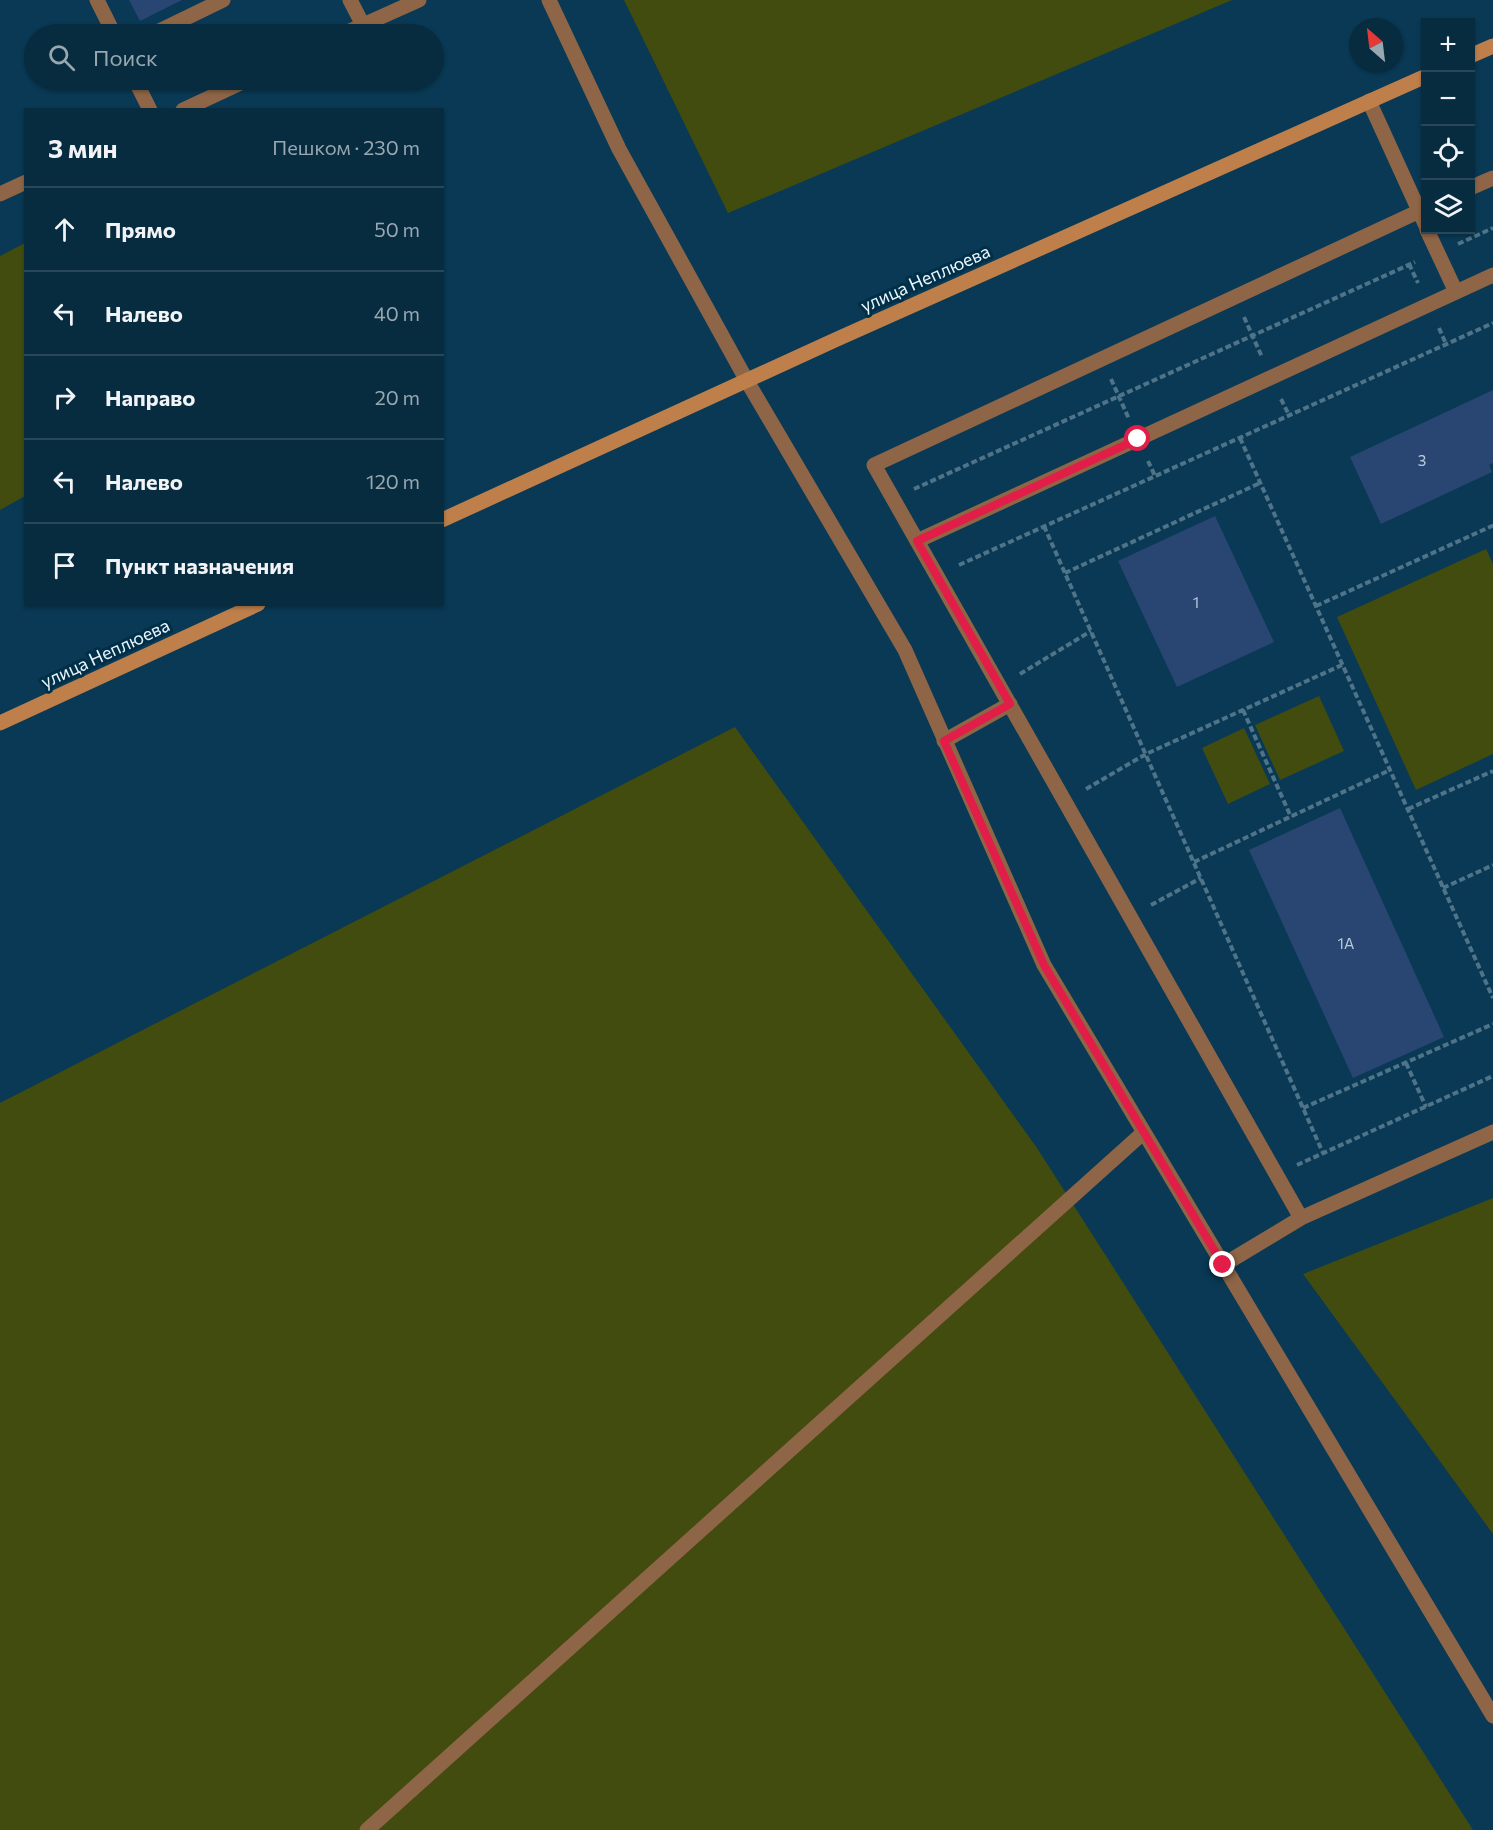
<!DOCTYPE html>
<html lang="ru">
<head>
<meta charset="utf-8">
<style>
	:root { --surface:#072b3f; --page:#15374a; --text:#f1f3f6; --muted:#98a7b0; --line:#284759 }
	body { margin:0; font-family:Commissioner,sans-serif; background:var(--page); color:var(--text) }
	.controls { position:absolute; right:18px; top:18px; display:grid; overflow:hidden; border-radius:0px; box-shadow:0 2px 4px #0004 }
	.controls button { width:54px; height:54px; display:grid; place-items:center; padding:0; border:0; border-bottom:2px solid var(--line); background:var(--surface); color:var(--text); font:30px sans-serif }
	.compass { position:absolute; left:1349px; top:18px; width:54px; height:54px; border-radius:50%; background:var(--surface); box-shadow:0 2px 4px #0004; rotate:332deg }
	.stop { position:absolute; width:18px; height:18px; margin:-14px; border:4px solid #e11d48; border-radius:50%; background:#fff }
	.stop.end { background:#e11d48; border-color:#fff; box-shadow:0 2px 6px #0008 }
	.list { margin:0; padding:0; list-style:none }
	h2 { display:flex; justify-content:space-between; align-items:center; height:78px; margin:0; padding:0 24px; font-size:26px }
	h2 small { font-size:20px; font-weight:400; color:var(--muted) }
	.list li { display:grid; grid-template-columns:39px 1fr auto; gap:18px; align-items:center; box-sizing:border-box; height:84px; padding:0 24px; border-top:2px solid var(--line) }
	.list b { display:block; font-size:22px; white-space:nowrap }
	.list em { font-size:20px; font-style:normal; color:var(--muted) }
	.icon { flex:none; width:33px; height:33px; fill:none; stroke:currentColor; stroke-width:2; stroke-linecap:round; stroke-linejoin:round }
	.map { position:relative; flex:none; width:1493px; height:1830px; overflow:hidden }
	.search { position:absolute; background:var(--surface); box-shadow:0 2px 4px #0004; left:24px; top:24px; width:420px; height:66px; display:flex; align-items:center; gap:15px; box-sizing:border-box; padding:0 21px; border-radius:33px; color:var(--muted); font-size:22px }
	.panel { position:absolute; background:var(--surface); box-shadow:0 2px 4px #0004; left:24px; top:108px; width:420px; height:498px; border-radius:0px }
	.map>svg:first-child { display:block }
	.green { fill:#424c0f }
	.building { fill:#294673 }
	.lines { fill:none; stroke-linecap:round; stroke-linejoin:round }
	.path { stroke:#4f7489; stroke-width:4; stroke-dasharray:6 3; stroke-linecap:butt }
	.lane { stroke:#8e6546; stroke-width:15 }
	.street { stroke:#8e6546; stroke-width:15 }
	.secondary { stroke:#bf7f4b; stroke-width:15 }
	.route { stroke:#e11d48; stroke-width:8 }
	.labels { text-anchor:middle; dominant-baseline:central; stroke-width:6; stroke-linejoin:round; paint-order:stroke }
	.number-label { font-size:15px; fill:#bacadb }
	.street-label { font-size:18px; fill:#eaf6fe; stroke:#002f48 }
</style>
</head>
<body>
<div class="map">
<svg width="1493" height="1830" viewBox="0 0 1493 1830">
	<rect width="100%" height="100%" fill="#093954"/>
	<!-- green -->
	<path class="green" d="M624,0H1232L728,213Z
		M25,243V496L0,510V256Z
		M1486,549L1493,564V754L1416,790L1337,617Z
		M1319,696L1344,751L1280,780L1255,725Z
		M735,727L1037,1148L1473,1830H0V1103Z
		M1244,728L1270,784L1228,804L1202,748Z
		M1493,1198V1534L1303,1274Z"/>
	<!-- building -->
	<path class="building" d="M129,0H182L140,21Z
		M1493,390V463L1489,465L1492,472L1381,524L1350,457Z
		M1215,516L1274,642L1177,687L1118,561Z
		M1340,808L1444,1037L1353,1078L1249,850Z"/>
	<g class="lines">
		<!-- path -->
		<path class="path" d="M1458,244L1493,228
			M1409,264L1418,283
			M1244,317L1262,357
			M1439,328L1446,344
			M1111,379L1129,419
			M1281,399L1289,415
			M1240,438L1493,998
			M1148,461L1155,476
			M914,489L1415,262
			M1044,526L1323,1153
			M959,565L1493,323
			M1065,573L1260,483
			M1316,606L1492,526L1493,528
			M1020,674L1091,631
			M1243,710L1291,817
			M1086,789L1146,754L1342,665
			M1408,809L1493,771
			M1194,862L1390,770
			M1443,888L1493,865
			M1151,905L1201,878
			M1406,1063L1426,1107
			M1303,1108L1493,1024
			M1297,1165L1493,1076"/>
		<!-- lane -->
		<path class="lane" d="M97,0L114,34
			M350,0L363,25
			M153,34L223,0
			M135,80L150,110
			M1369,101L1426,226
			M1470,188L1493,178
			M1426,208L874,465L1301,1218L1493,1132
			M1427,230L1456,292
			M917,541L1493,275
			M944,741L1010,704
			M1223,1265L1301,1218"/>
		<!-- street -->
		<path class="street" d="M549,0L619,149L747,381L905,650L1044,965L1493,1716
			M343,34L419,0
			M183,110L247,80
			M0,194L26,182
			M367,1830L1144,1132"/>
		<!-- secondary -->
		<path class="secondary" d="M1470,56L1493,46
			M442,520L835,340L1426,76
			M0,723L258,604"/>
	</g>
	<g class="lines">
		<!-- route -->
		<path class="route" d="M1138,439L917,541L1010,704L944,741L1044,965L1223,1265"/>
	</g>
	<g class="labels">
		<!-- number labels -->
		<g class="number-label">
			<text x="1422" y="460">3</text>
			<text x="1196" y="602">1</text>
			<text x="1346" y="943">1А</text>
		</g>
		<!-- street labels -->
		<g class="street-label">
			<text transform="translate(925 278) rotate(-24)">улица Неплюева</text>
			<text transform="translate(105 653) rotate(-25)">улица Неплюева</text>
		</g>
	</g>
</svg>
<div class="controls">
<button>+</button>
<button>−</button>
<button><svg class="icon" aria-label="locate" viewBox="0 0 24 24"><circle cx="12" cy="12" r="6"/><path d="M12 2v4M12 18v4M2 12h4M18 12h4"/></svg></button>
<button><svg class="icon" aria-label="layers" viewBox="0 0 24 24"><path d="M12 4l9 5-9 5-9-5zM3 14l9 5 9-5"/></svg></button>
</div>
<svg class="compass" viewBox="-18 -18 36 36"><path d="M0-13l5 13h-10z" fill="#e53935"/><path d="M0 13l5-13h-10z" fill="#98a7b0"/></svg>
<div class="stop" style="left:1138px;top:439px"></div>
<div class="stop end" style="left:1223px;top:1265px"></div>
<div class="search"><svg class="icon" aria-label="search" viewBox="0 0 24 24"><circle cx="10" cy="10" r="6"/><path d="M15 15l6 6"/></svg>Поиск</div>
<section class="panel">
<h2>3 мин<small>Пешком · 230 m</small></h2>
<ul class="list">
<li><svg class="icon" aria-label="ahead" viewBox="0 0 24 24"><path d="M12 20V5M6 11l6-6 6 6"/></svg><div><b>Прямо</b></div><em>50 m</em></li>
<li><svg class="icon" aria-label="left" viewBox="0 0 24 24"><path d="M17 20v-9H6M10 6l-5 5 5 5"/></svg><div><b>Налево</b></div><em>40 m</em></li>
<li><svg class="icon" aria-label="right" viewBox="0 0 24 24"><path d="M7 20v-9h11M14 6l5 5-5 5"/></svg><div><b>Направо</b></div><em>20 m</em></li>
<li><svg class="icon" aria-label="left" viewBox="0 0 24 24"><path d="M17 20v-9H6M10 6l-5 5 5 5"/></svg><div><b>Налево</b></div><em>120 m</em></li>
<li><svg class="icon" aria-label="arrive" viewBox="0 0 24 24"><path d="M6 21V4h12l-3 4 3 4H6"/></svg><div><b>Пункт назначения</b></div></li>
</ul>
</section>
</div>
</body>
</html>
